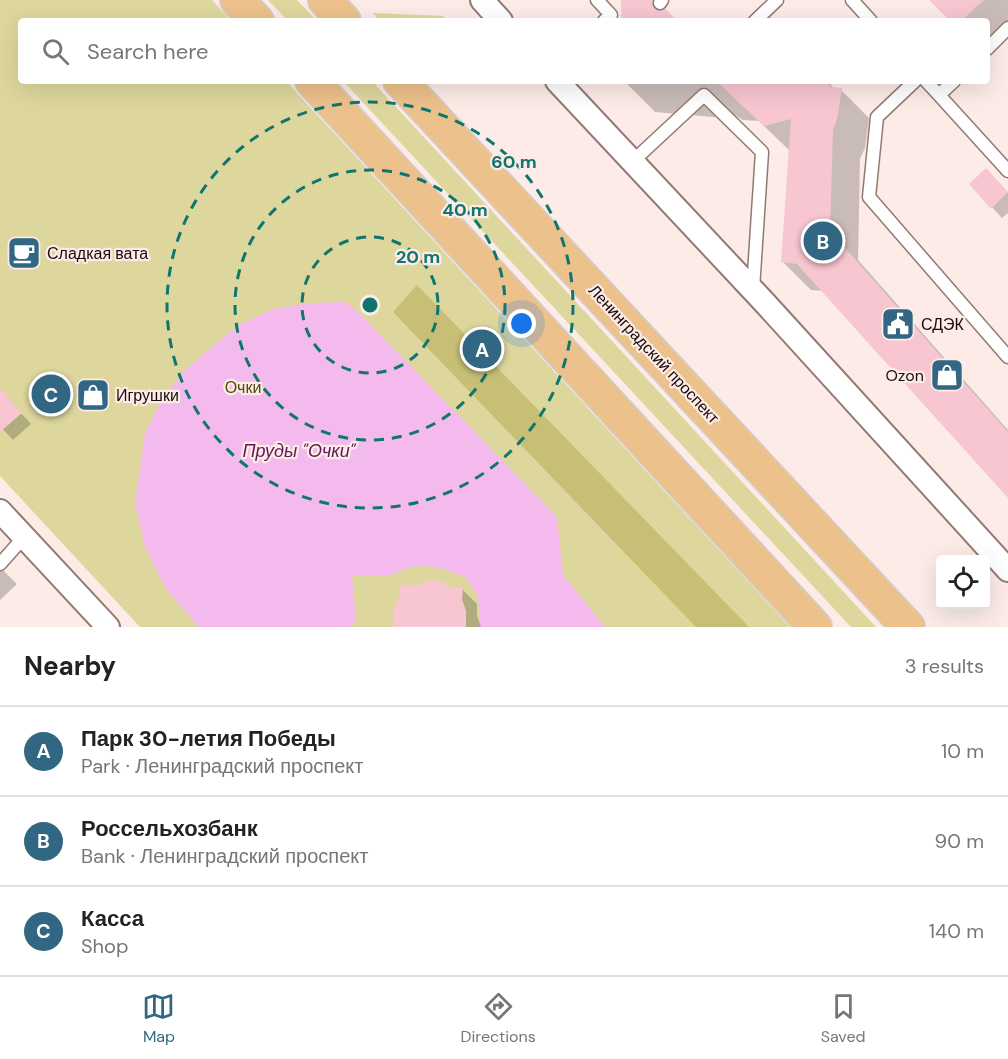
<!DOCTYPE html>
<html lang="en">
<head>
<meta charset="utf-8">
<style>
	:root { --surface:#fff; --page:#f2f2f2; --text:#222; --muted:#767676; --line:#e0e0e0; --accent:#326783 }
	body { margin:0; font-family:"DM Sans",sans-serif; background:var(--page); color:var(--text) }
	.controls { position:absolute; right:18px; bottom:18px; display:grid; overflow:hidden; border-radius:6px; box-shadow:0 6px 24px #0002 }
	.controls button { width:54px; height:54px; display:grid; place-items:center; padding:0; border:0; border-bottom:2px solid var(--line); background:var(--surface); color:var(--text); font:30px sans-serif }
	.you { position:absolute; left:522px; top:324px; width:21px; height:21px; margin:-15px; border:4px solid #fff; border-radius:50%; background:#1a73e8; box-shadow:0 0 0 9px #1a73e833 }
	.badge { display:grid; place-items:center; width:39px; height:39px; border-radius:50%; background:var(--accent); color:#fff; font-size:20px; font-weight:700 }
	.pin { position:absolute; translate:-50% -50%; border:3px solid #fff; box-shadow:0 2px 6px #0006 }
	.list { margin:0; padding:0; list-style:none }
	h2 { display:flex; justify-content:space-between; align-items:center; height:78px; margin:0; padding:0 24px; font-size:26px }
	h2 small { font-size:20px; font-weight:400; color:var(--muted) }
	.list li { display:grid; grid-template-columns:39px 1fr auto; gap:18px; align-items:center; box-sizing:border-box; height:90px; padding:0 24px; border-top:2px solid var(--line) }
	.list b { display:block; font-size:22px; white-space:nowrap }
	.list p { margin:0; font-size:20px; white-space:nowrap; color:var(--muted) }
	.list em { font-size:20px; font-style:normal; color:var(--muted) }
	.icon { flex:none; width:33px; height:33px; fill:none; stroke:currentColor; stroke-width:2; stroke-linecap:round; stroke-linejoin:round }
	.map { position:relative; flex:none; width:1008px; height:627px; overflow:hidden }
	.search { position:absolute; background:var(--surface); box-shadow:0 6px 24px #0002; left:18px; right:18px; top:18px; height:66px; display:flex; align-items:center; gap:15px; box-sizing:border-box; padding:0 21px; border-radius:6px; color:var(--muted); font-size:22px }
	.sheet { height:348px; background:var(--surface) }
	nav { display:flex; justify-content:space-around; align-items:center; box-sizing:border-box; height:84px; border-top:2px solid var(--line); background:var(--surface); font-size:16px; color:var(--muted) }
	nav a { display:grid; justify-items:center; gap:3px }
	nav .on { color:var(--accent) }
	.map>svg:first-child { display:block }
	.green { fill:#ddd79e }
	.forest { fill:#c8bf76 }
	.water { fill:#f5baed }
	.shadow { fill:#0003 }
	.building { fill:#f7c6d0 }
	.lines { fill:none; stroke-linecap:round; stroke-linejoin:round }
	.lane-casing { stroke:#927a73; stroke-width:15 }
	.street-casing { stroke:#927a73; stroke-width:26 }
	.primary-casing { stroke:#d0cfce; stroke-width:36 }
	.lane { stroke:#fff; stroke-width:12 }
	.street { stroke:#fff; stroke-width:22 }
	.primary { stroke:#ecc18b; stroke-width:33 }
	.ring { fill:none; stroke:#0f766e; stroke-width:3; stroke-dasharray:10 8 }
	.labels { text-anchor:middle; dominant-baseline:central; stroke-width:4.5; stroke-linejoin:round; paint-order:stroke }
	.poi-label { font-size:16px; fill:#160d0a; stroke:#fcebe6; text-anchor:start }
	.street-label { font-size:16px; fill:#160d0a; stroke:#fcebe6 }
	.park-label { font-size:16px; fill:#514a12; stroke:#fcebe6 }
	.water-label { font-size:18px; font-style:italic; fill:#5d1957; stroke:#fcebe6 }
	.centre { fill:#0f766e; stroke:#fcebe6; stroke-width:3 }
	.ring-label { font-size:18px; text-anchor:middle; font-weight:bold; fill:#0f766e; stroke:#fcebe6; stroke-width:4.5; stroke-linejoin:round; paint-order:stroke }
</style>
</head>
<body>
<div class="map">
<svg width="1008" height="627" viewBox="0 0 1008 627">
	<rect width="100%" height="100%" fill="#fcebe6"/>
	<!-- green -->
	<path class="green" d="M0,0H212L231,21H21V81H286L790,627H140L0,476Z
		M268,0H297L317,21H288Z
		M373,13L443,16L448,21H379Z
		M343,81H372L876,627H851Z"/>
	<!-- forest -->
	<path class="forest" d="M417,285L749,627H696L393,312Z"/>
	<!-- water -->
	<path class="water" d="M346,302L362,316L557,517L563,575L605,627H478L480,614L477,595L467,578L447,570L427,566L411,567L390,575L352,576L356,621L349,627H199L166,589L145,547L135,503L145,433L162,400L185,370L237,326L273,309L308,303Z"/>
	<!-- shadow -->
	<path class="shadow" d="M623,0H661L658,3L676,21H622Z
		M932,0H1008V26L987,45V21H953Z
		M624,81H827L835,89L841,90L869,118L865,148L860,159L858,260L1008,430V496L824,291L811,290L782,261L790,151L759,121L743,120L735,115H730L725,118L655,112Z
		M996,180L1008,193V213L1002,218L971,184Z
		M0,390L31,424L13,440L0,426Z
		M0,567L17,584L0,600Z
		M450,588L462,589L477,604V616L481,627H396Z"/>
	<!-- building -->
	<path class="building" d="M621,0H653L652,6L655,9L660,11L666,9L677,21H621Z
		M929,0H984L961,21H950Z
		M716,81H824L831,87L842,88L837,119L833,130L830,231L1008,432V498L797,264L781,262L791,119L764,126Z
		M986,168L1008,192L991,209L969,184Z
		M0,388L22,413L0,432Z
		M434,580L443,582L451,587H463L462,599L466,611V627H393L394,609L396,602L400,596V585L413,586Z"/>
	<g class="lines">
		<!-- lane casing -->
		<g class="lane-casing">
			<path id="lane" d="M597,0L611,15L604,21
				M852,0L871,21
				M660,3L662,0
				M755,21L777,0
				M987,49L1008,28
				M915,81L877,117L869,197L1008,357
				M926,81L939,95L954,81
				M939,95L1008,171
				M632,162L704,95L762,152L753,289
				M0,564L24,537"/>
		</g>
		<!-- street casing -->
		<g class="street-casing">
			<path id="street" d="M482,0L501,21
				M557,81L764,302L1008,570
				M0,511L108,627"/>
		</g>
		<!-- primary casing -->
		<g class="primary-casing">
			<path id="primary" d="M237,0L257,21
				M325,0L344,21
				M312,81L815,627
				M400,81L908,627"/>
		</g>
		<!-- lane -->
		<use href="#lane" class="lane"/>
		<!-- street -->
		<use href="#street" class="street"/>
		<!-- primary -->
		<use href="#primary" class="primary"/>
	</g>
	<!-- distance rings -->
	<g class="ring">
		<circle cx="370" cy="305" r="68"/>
		<circle cx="370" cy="305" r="135"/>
		<circle cx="370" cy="305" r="203"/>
	</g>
	<!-- icons -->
	<defs>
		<g id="cafe-square" transform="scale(1.725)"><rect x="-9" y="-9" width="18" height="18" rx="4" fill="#326783" stroke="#fcebe6"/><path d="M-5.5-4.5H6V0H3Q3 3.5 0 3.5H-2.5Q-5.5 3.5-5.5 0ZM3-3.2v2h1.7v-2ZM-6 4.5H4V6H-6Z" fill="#fff"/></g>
		<g id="civic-square" transform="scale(1.725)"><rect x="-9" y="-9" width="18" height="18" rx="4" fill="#326783" stroke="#fcebe6"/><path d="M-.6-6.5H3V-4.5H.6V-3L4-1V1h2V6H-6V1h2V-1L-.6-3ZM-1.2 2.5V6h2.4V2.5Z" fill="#fff"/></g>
		<g id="shop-square" transform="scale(1.725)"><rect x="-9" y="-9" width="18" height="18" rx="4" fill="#326783" stroke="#fcebe6"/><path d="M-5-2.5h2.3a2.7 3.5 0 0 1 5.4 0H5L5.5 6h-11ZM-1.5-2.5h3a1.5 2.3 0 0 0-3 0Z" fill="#fff"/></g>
	</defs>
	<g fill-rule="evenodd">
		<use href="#cafe-square" x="24" y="253"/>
		<use href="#civic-square" x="898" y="324"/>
		<use href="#shop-square" x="947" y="375"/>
		<use href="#shop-square" x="93" y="395"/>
	</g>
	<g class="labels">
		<!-- poi labels -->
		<g class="poi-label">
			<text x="47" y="253">Сладкая вата</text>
			<text x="921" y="324">СДЭК</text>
			<text x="924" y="375" text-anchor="end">Ozon</text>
			<text x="116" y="395">Игрушки</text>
		</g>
		<!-- street labels -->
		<g class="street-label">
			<text transform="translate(654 354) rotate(47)">Ленинградский проспект</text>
		</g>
		<!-- park labels -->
		<g class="park-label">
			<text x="243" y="387">Очки</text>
		</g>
		<!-- water labels -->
		<g class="water-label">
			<text x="299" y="451">Пруды "Очки"</text>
		</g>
	</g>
	<circle cx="370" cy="305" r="9" class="centre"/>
	<g class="ring-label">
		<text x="514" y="168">60 m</text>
		<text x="465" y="216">40 m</text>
		<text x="418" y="263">20 m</text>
	</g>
</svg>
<div class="controls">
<button><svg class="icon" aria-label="locate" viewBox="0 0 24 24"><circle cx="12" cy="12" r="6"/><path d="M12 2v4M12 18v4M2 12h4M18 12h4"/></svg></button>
</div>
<div class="you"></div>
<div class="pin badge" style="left:482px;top:349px">A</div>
<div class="pin badge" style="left:823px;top:241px">B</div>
<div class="pin badge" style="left:51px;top:394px">C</div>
<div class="search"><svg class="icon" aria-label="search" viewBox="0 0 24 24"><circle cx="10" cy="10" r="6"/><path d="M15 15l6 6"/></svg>Search here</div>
</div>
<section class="sheet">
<h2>Nearby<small>3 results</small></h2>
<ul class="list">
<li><span class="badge">A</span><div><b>Парк 30-летия Победы</b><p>Park · Ленинградский проспект</p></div><em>10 m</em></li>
<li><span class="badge">B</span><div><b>Россельхозбанк</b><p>Bank · Ленинградский проспект</p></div><em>90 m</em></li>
<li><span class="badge">C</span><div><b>Касса</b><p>Shop</p></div><em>140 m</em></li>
</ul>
</section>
<nav>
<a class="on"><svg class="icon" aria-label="map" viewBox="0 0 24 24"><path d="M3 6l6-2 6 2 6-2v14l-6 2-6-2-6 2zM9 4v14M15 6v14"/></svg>Map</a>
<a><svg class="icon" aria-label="directions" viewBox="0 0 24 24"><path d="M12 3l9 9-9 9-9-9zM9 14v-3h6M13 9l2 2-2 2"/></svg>Directions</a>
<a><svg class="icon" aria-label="saved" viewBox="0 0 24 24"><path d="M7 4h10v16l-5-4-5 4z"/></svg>Saved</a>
</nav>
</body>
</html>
